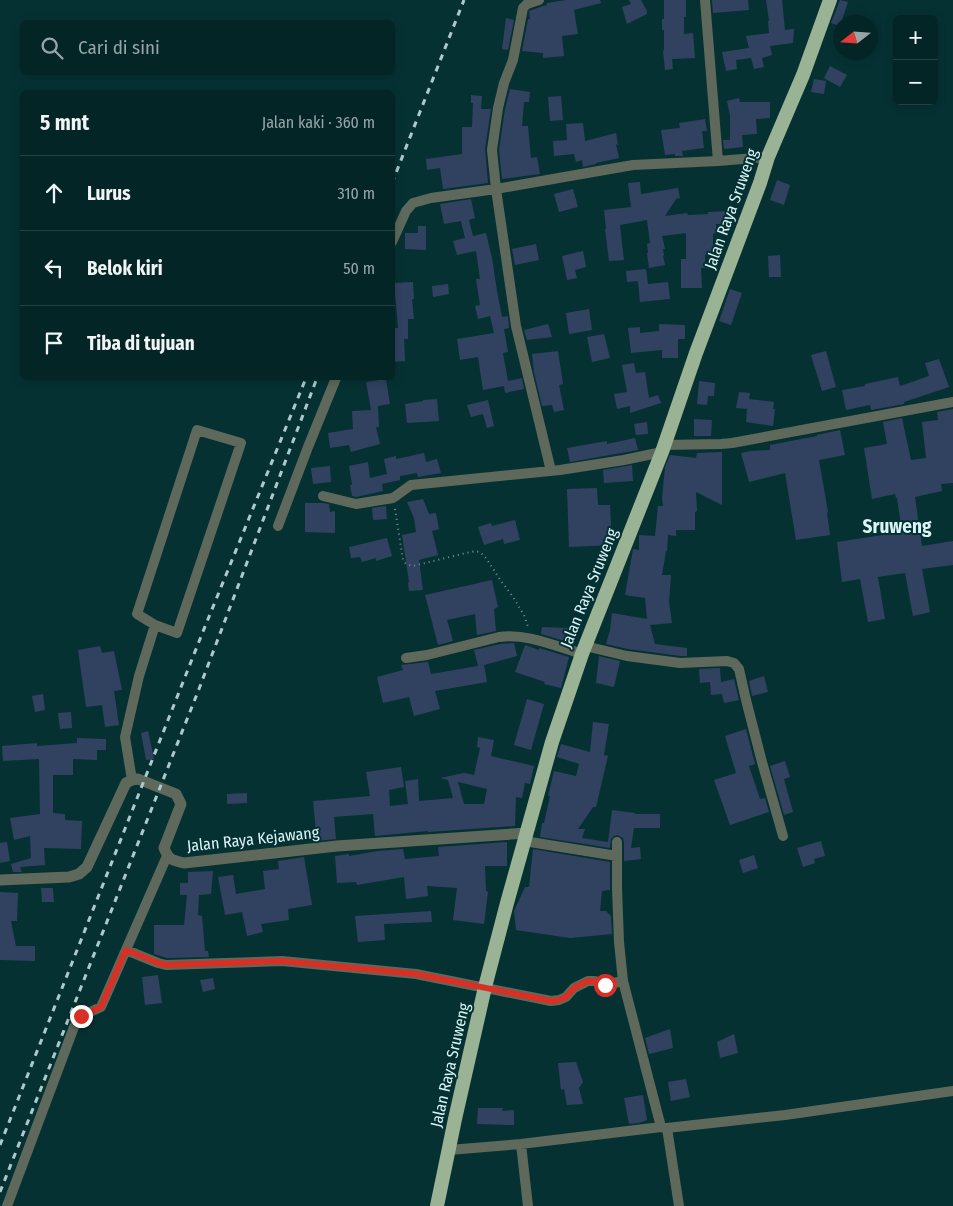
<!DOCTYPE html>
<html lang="id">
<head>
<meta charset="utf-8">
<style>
	:root { --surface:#042526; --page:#0d2d2e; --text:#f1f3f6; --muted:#97a5a7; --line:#254243 }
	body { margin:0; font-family:"Fira Sans Condensed",sans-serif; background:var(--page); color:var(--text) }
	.controls { position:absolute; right:15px; top:15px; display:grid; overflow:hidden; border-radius:8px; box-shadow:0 2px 8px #0003 }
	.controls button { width:45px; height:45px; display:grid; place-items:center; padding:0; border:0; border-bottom:1px solid var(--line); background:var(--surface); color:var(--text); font:25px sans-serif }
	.compass { position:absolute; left:833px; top:15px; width:45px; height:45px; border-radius:50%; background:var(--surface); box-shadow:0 2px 8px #0003; rotate:253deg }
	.stop { position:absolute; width:15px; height:15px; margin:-11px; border:4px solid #d93025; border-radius:50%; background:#fff }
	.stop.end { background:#d93025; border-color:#fff; box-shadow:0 1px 5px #0008 }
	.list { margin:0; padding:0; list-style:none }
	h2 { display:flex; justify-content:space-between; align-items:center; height:65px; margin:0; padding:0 20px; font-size:21px }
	h2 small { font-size:16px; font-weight:400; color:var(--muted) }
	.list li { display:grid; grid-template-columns:32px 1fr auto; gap:15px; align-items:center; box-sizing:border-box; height:75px; padding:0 20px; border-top:1px solid var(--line) }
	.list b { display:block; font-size:19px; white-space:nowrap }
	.list em { font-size:16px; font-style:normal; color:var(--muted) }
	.icon { flex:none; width:28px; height:28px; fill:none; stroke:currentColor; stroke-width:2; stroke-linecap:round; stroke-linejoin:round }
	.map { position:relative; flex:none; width:953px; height:1206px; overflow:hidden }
	.search { position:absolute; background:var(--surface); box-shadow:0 2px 8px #0003; left:20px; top:20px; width:375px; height:55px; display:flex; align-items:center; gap:12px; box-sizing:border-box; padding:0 18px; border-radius:8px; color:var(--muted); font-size:19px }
	.panel { position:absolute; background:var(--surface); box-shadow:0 2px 8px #0003; left:20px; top:90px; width:375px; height:290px; border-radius:8px }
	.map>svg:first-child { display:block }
	.building { fill:#304260; fill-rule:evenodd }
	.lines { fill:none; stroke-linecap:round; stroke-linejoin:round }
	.path { stroke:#719395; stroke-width:2; stroke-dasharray:1 4; stroke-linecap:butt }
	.minor { stroke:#5e695b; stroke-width:10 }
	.tertiary { stroke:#5e695b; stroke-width:11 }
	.trunk { stroke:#9ab394; stroke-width:14 }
	.rail { stroke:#accacc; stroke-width:3; stroke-dasharray:6 6; stroke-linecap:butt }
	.route { stroke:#d93025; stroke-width:6 }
	.labels { text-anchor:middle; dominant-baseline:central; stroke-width:4; stroke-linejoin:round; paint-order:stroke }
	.street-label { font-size:16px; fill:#dbf5f7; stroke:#063133 }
	.quarter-label { font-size:19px; font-weight:bold; fill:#dbf5f7; stroke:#063133 }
</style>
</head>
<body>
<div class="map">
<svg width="953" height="1206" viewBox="0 0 953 1206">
	<rect width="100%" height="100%" fill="#063133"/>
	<!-- building -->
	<path class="building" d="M566,0H600L601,3L574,10L578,34L562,36L564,56L543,58V53L522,51L528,19H530L529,11L543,6L547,5V3Z
		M629,0H641L647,11V14L627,24L622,7L631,4Z
		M664,0H686V17H684V34L693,33L695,58L672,59L673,69L665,70L663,51L664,50V30H662V19H664Z
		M712,0H748L749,10L713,13Z
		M766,0H782L785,30L794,29L793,43L770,46L772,55L762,58L764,67L754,69L751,58L736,60L737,69L726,71L722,52L749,48L746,36L769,33L768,21H769Z
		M840,0L848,2L840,26L831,23Z
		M506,18L514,20L508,50L502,49Z
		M830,66L847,75L840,87L824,78Z
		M814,79L826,81L824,94L811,92Z
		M510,89L530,92L529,102H524L522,126H528L531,158L537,157L540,174L502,179L499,150L505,109Z
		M471,95L482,96L481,109H491L485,149L488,183L443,189L440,168L427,170L426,159L462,154V127H472L473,103H471Z
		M561,96L563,120L550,121L548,97Z
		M739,98L740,102H770V118L756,119L757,134L742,135L743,147L724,149L723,140H730V116L727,101Z
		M705,119L707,131H702L704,148L682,151L683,156H675V154L665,155L661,130L680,128L679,123Z
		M583,123L585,141L616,133L618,145L616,144L619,158L596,163V164L583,167L582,160L576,162L574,154L554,156L553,141L567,140L566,124Z
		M777,180L790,185L784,205L770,200Z
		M640,182L641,194L678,188L680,198L676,199L665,216L687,213L688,215L708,214V212L732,211V224H716V233L713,234V255H705V268H701L702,288H681V259H686V233L662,236L665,249H663L664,255L663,256L665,265L649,268L647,253H648L647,244L650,243L647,220L620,225L624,260L609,261L605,229H606L604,210L631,207L628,183Z
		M573,189L578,207L559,212L554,194Z
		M471,199L475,218L469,220L473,236L486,233L492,258L497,291L502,317L508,316V318L509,328L504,329L508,352L503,353L508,381L522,378L524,389L505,393L504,386L483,390L478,357L460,360L457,339L494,333L490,316L478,319L475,306L480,305L476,279H480L476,251L457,255L453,241L465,238L461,221L444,224L440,204Z
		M418,226H426V250L405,249V233H418Z
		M536,244L539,260L515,265L512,249Z
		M583,251L586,267L575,270L577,278L567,280L562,256Z
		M780,255L781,277H769L768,256Z
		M646,269L648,284L668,282L670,299L640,302L638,281L627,282L626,271Z
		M413,282L414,299H412L414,319H408V339H404L405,361L392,362V328H398L394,283Z
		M448,284L449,294L433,297L432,286Z
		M730,289L742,293L731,325L719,321Z
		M589,309L592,330L569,334L566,313Z
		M548,324L552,337L527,340L524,330Z
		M659,324L685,325V339H678V358H662V350L631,353L628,328L640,327V333L659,331Z
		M604,334L610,358L592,362L587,337Z
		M558,351L563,384L559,385L564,410L554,412L552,405L542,406L534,372L532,354Z
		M826,351L836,387L822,391L811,355Z
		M939,359L949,387L904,402V404L871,410L870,405L846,410L842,390L865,386V384L898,377L900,386L929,376L925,363Z
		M634,363L636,373L645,372L649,398L658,395L661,403L630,413V406L617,409L614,394L627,392L622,365Z
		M386,379L390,404L378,406L379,427H376L380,444L351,452L349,445L330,448L328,433L353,429L352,411L371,410L366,382Z
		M699,381L715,383L714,396H708L707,405L697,404Z
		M739,392L750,393L749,399L774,402L773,409H775L773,426L746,422L747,409L736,408Z
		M437,399L439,421L407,423L405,404L423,401V400Z
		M488,400L494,426L487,428L483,414L471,417L467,405Z
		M953,409V483L941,484L942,491L915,497L922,546L953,541V565L922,569L930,612L913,616L905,573L878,577L885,619L868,622L860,579L842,582L837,542L902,532L897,498H896L895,494L872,499L864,448L887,444L883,422L902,418L911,460L926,458L922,422L938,420L937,412Z
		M694,419L712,420L711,436H694Z
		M647,422L648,434L636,435L634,424Z
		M840,430L845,455L819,460L828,512L827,513L830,535L796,540L785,473L749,482L741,453L750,451L770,450V445L817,436V435Z
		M635,438L638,450L570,462L567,448L607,441V444Z
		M722,452V505L696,492L697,511L695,512V530H676V536L668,535L667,551H666L662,575H671L669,602L672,623L650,625L655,644L687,648V656H680L628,649L606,644L610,630L612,613L647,619L645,598L625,595L633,549L639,550V535L655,536L658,506H663L662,498L665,467L670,455L696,458L697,453Z
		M424,453L426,462L437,459L441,473L418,477L417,473L400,476V480L382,484L383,491L356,497L352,496L350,485H352L349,466L368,462L370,478L387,474L384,459L396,456V459Z
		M632,465L633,481L604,483L603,470Z
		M330,466L331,482L313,484L311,468Z
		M597,488L598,505H610L612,545L569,547L567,489Z
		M423,499L429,514L436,513L439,529L432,531L438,555L419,560L423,590L409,591L408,583L409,582L402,535L416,532L414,518L407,502Z
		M305,503H323L329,504L330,512L335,511V533L305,532Z
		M386,506L387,519L373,520L372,508Z
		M515,520L520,540L504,544L503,539L484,545L478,527L491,523L492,526Z
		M387,538L392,556L376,561V558L362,562L360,557L351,558L349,547Z
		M492,580L498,607L494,609L496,631L477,635L475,614L447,620L453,641L438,645L425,595Z
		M542,627L570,628L568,642L541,634Z
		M514,643L517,656L484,665L487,682L435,691L440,709L414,716L409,697L383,703L377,677L403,670L401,665L428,662L431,674L478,666L474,650L500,644Z
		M525,645L539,650V648L569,657L561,688L544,684L545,682L515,672Z
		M100,646L102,653L114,651L122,690L114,691L119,725L105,727L102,705L86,707L78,650Z
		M599,656L620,661L614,687L596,683Z
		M720,668L721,682L734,679L739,700L724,703L722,694L711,695L710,682L700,683L699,669Z
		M764,676L768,692L752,696L749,681Z
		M43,694L45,710L35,712L32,696Z
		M527,699L544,704L531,750L514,745Z
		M71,712L72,728L60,729L58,713Z
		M593,722L609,724L604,755L608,756L596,807H593L578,829H585L582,838L608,842L612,810L635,813V814H660V828H634L631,848L640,847L641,859L624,861V842L623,838L617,835L614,836L611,839L610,848L540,837L542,823H544L550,796H548L554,771L576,776L579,764L557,757L561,744L590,752Z
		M746,729L755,764L749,766L760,799L765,798L769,812L730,825L714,780L736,773L725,736Z
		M148,731L154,759L146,760L141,733Z
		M478,737L494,740L491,756L534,766L530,784L525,783L522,798L516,797L515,826L428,832V831L375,836L373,814L334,817L336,839L317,841L313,801L370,796L366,772L401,767L404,787L389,790L390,806L408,804L405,781L418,779L419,801L453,798L448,780L440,778L464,773L474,775L480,748L477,747ZM458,782L487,789L484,804H464Z
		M77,738L106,739V750H97V760L73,759V775H53V813L65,814V820L82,821L81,849L44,848L45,865L20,867L22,872H13L11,864L31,858L30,836L14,840L10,818L40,814L39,759L3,761L2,746L37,743V746L77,743Z
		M785,761L790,777L784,779L793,812L784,815L770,766Z
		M247,793V803L227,804V794Z
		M821,841L825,856L814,859L815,863L803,867L797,848Z
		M7,842L10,861L0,863V843Z
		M507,842V866H485L486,891L488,892L484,924L453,920L457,888L427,886L428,896L406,899L404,877L357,885L356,882L337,883L335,856L349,854V856L378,851L403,849L405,859L439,856L438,847Z
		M533,849L610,862V890L602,891L600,911H606L611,916L612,934L570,938L516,930L514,911L525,887H529Z
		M754,855L758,868L743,873L739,860Z
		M304,857L312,905L288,909L289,920L261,924L263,932L247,936L242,912L225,915L218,877L233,875L236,894L265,889L263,871L279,869L278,861Z
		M213,871L211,894L199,895L198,915L202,916L205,951H208L209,957L167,958L154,954V925H184L187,895H180V883H188V872Z
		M41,888H53L54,902H42Z
		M0,892L18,893L17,921H11L16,946H35V961L0,960Z
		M431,911L432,922L384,924L385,940L358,942L355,916Z
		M158,975L162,1003L145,1005L142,977Z
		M213,978L215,989L203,992L200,980Z
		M670,1029L673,1048L649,1054L645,1038Z
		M734,1034L738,1053L720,1058L717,1042Z
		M576,1062L583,1082L579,1088L583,1104L567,1105L564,1089L561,1090L558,1063Z
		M686,1079L690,1097L671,1101L668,1082Z
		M643,1095L647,1120L639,1123L629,1124L624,1098Z
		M478,1108H503L502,1111L514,1110V1125L477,1124Z"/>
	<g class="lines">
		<!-- path -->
		<path class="path" d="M395,509L403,560L406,564L413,566L466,553L476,551L481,553L486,558L501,581L513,597L524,615L528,627"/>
		<!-- minor -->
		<path class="minor" d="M539,0L527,4L523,8L513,60L504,83L498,108L492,150L496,189L516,326L551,471
			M705,0L718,161
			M392,242L406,211L413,203L431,198L496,189L633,165L718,161L768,157
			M197,430L241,443L177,633L155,625L137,614Z
			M664,445L721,444L732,443L953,402
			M323,496L356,504L393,498L411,485L560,470L624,460L662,452
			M278,526L308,447L336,378
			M585,646L627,656L680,663L727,661L734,663L739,669L746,700L762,762L783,836
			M406,658L427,655L499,637C527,633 555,646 582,654
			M132,780L125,737L139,676L155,625
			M524,841L617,856
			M617,842V888L619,942L623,981L661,1127
			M126,950L158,963L166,965L282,961L416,974L551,1001L559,1000L566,997L574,988L588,981H595L601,984L605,985L623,981
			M667,1128L679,1206
			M521,1144L528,1206
			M449,1150L521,1144L661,1127L667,1128L785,1115L953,1091
			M7,1206L74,1027L81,1016L101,1007L167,856"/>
		<!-- tertiary -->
		<path class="tertiary" d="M0,880L69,877L79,874L87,867L126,783L132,780L138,779L176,794L181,804L164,848C169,860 171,860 184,863L337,846L527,833"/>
		<!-- trunk -->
		<path class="trunk" d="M437,1206L455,1119L485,987L507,903L552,742L582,654L662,452L696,353L760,183L768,157L803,75L830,0"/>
		<!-- rail -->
		<path class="rail" d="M392,183L464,0
			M0,1145L202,634L306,378
			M0,1192L199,689L317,378"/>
	</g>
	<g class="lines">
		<!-- route -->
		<path class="route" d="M81,1016L101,1007L126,950L158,963L166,965L282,961L416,974L551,1001L559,1000L566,997L574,988L588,981H595L601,984L605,985"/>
	</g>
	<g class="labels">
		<!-- street labels -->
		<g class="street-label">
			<text transform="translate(731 209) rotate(-70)">Jalan Raya Sruweng</text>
			<text transform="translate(589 588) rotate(-68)">Jalan Raya Sruweng</text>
			<text transform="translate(253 839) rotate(-6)">Jalan Raya Kejawang</text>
			<text transform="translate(450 1065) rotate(-77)">Jalan Raya Sruweng</text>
		</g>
		<!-- quarter labels -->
		<g class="quarter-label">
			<text x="897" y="526">Sruweng</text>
		</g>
	</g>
</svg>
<div class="controls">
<button>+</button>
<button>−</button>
</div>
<svg class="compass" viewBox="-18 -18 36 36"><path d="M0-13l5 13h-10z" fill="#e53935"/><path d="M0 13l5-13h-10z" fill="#97a5a7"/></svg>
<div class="stop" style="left:605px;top:985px"></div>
<div class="stop end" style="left:81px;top:1016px"></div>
<div class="search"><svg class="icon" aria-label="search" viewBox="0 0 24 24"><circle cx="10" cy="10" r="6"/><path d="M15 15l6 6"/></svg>Cari di sini</div>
<section class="panel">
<h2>5 mnt<small>Jalan kaki · 360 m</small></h2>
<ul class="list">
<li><svg class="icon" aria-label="ahead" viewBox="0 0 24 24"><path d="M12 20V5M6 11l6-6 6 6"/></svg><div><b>Lurus</b></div><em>310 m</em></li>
<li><svg class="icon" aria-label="left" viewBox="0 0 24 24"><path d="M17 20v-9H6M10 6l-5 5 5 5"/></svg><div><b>Belok kiri</b></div><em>50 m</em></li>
<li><svg class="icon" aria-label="arrive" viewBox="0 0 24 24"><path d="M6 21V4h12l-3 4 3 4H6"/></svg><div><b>Tiba di tujuan</b></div></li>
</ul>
</section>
</div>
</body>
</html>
